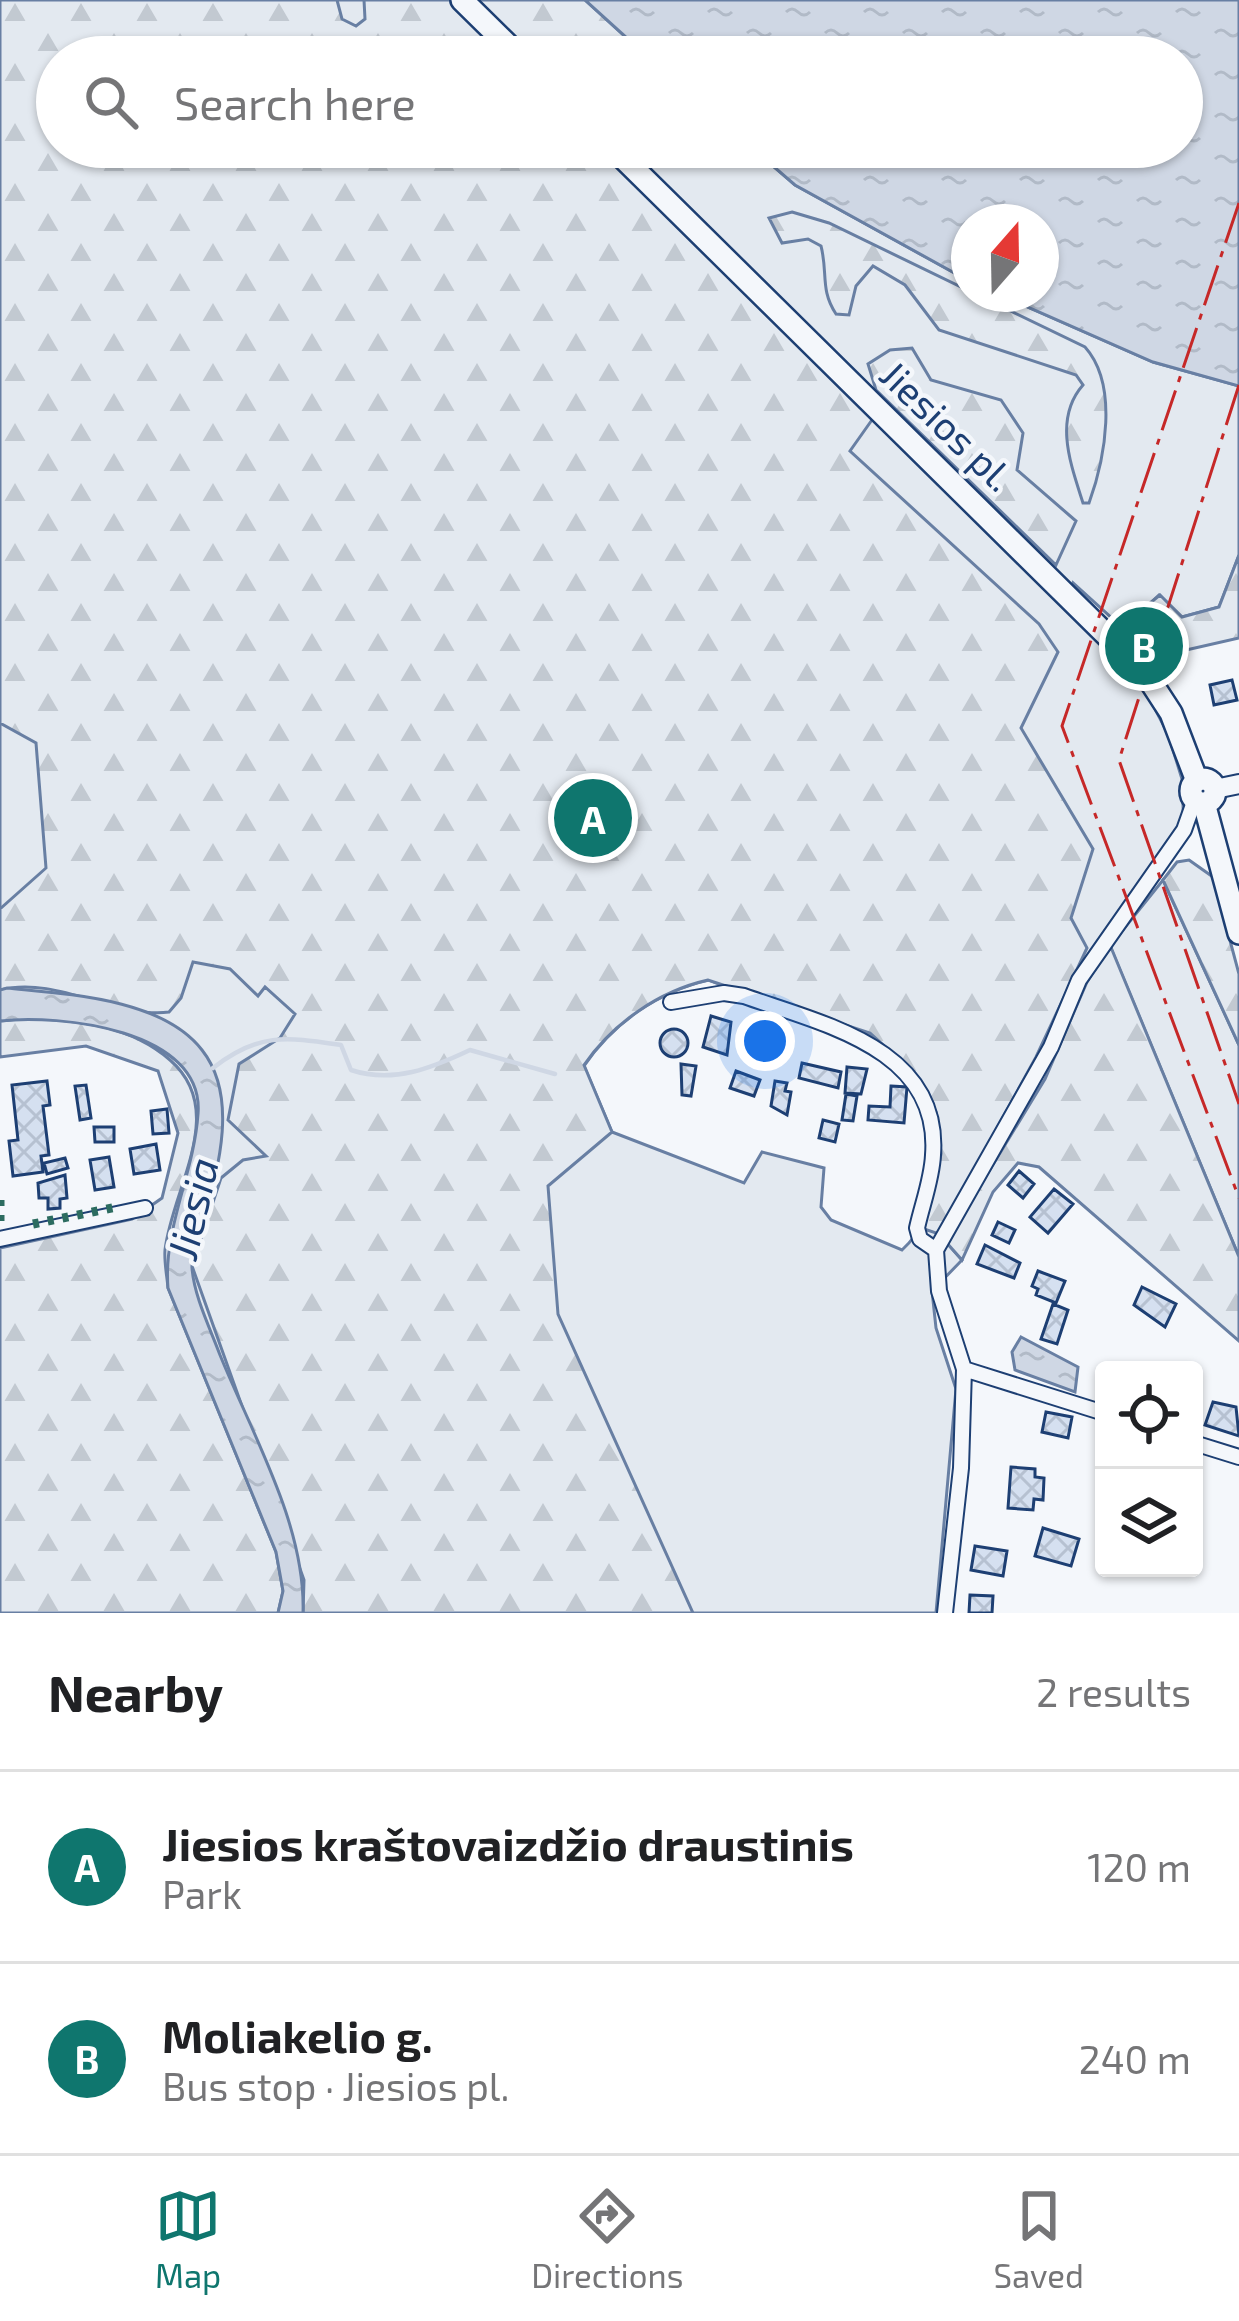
<!DOCTYPE html>
<html lang="en">
<head>
<meta charset="utf-8">
<style>
	:root { --surface:#fff; --page:#f2f2f2; --text:#202124; --muted:#757577; --line:#e0e0e0; --accent:#0f766e }
	body { margin:0; font-family:"Exo 2",sans-serif; background:var(--page); color:var(--text) }
	.controls { position:absolute; right:36px; bottom:36px; display:grid; overflow:hidden; border-radius:12px; box-shadow:0 3px 9px #0004 }
	.controls button { width:108px; height:108px; display:grid; place-items:center; padding:0; border:0; border-bottom:3px solid var(--line); background:var(--surface); color:var(--text); font:60px sans-serif }
	.compass { position:absolute; left:951px; top:204px; width:108px; height:108px; border-radius:50%; background:var(--surface); box-shadow:0 3px 9px #0004; rotate:20deg }
	.you { position:absolute; left:765px; top:1041px; width:42px; height:42px; margin:-30px; border:9px solid #fff; border-radius:50%; background:#1a73e8; box-shadow:0 0 0 18px #1a73e833 }
	.badge { display:grid; place-items:center; width:78px; height:78px; border-radius:50%; background:var(--accent); color:#fff; font-size:39px; font-weight:700 }
	.pin { position:absolute; translate:-50% -50%; border:6px solid #fff; box-shadow:0 3px 12px #0006 }
	.list { margin:0; padding:0; list-style:none }
	h2 { display:flex; justify-content:space-between; align-items:center; height:156px; margin:0; padding:0 48px; font-size:51px }
	h2 small { font-size:39px; font-weight:400; color:var(--muted) }
	.list li { display:grid; grid-template-columns:78px 1fr auto; gap:36px; align-items:center; box-sizing:border-box; height:192px; padding:0 48px; border-top:3px solid var(--line) }
	.list b { display:block; font-size:45px; white-space:nowrap }
	.list p { margin:0; font-size:39px; white-space:nowrap; color:var(--muted) }
	.list em { font-size:39px; font-style:normal; color:var(--muted) }
	.icon { flex:none; width:66px; height:66px; fill:none; stroke:currentColor; stroke-width:2; stroke-linecap:round; stroke-linejoin:round }
	.map { position:relative; flex:none; width:1239px; height:1613px; overflow:hidden }
	.search { position:absolute; background:var(--surface); box-shadow:0 3px 9px #0004; left:36px; right:36px; top:36px; height:132px; display:flex; align-items:center; gap:30px; box-sizing:border-box; padding:0 42px; border-radius:66px; color:var(--muted); font-size:45px }
	.sheet { height:540px; background:var(--surface) }
	nav { display:flex; justify-content:space-around; align-items:center; box-sizing:border-box; height:168px; border-top:3px solid var(--line); background:var(--surface); font-size:33px; color:var(--muted) }
	nav a { display:grid; justify-items:center; gap:6px }
	nav .on { color:var(--accent) }
	.map>svg:first-child { display:block }
	.green { fill:#e3e9f0; stroke:#687fa3; stroke-width:3; fill-rule:evenodd }
	.forest { fill:url(#forest-firs); stroke:#687fa3; stroke-width:3 }
	.water { fill:url(#water-ripples); stroke:#687fa3; stroke-width:3 }
	.lines { fill:none; stroke-linecap:round; stroke-linejoin:round }
	.stream { stroke:#cfd7e4; stroke-width:4.5 }
	.building { fill:url(#building-cross-hatch); stroke:#1d3f73; stroke-width:3 }
	.street-casing { stroke:#1d3f73; stroke-width:18 }
	.secondary-casing { stroke:#1d3f73; stroke-width:22 }
	.primary-casing { stroke:#1d3f73; stroke-width:26 }
	.street { stroke:#f4f7fb; stroke-width:14 }
	.secondary { stroke:#f4f7fb; stroke-width:18 }
	.primary { stroke:#f4f7fb; stroke-width:21 }
	.hedge { stroke:#2c6c60; stroke-width:9; stroke-dasharray:6 9; stroke-linecap:butt }
	.power { stroke:#c62828; stroke-width:3; stroke-dasharray:42 9 6 9; stroke-linecap:butt }
	.labels { text-anchor:middle; dominant-baseline:central; stroke-width:9; stroke-linejoin:round; paint-order:stroke }
	.street-label { font-size:39px; fill:#1d3f73; stroke:#f4f7fb }
	.water-label { font-size:42px; font-style:italic; fill:#1d3f73; stroke:#f4f7fb }
</style>
</head>
<body>
<div class="map">
<svg width="1239" height="1613" viewBox="0 0 1239 1613">
	<defs>
		<pattern id="forest-firs" width="22" height="20" patternUnits="userSpaceOnUse" patternTransform="scale(3)"><rect width="22" height="20" fill="#e3e9f0"/><path d="M5 1l3.5 6h-7zM16 11l3.5 6h-7z" fill="#c2c9d1"/></pattern>
		<pattern id="water-ripples" width="26" height="14" patternUnits="userSpaceOnUse" patternTransform="scale(3)"><rect width="26" height="14" fill="#cfd7e4"/><path d="M2 4q2-2 4 0t4 0M15 11q2-2 4 0t4 0" fill="none" stroke="#b1bac7"/></pattern>
		<pattern id="building-cross-hatch" width="8" height="8" patternUnits="userSpaceOnUse" patternTransform="scale(3)"><rect width="8" height="8" fill="#d5e0f0"/><path d="M0 0l8 8M0 8l8-8" fill="none" stroke="#b6c1d1"/></pattern>
	</defs>
	<rect width="100%" height="100%" fill="#f4f7fb"/>
	<!-- green -->
	<path class="green" d="M0,0H585L648,57H57V147H751L795,185L969,281V294H998L1153,362L1239,386V555L1219,607L1182,617L1159,595L1145,608L1173,653L1155,657L1073,583L1066,603L1141,682L1168,734L1182,779L1184,830L1117,922L1051,1047L939,1234L962,1260L932,1291L936,1328L956,1389L936,1613H293L295,1599L182,1296L211,1098L201,1077L114,1018L0,1010ZM709,980C759,1001 817,1008 866,1032C914,1054 949,1118 938,1169C930,1203 928,1226 902,1250L831,1220L821,1207L824,1168L762,1152L744,1183L612,1132L584,1066C613,1023 659,991 709,980Z
		M1163,880L1239,1045V1257L1110,946Z"/>
	<!-- forest -->
	<path class="forest" d="M0,0H337L342,19L356,26L365,19L364,0H452L510,57H57V147H601L874,417L850,451L1039,624L1058,652L1021,728L1093,849L1071,918L1087,948L1036,1057L939,1234L924,1229L941,1154L936,1112L912,1071L870,1033L708,980C659,991 613,1023 584,1065L612,1132L548,1186L558,1314L693,1613H303L304,1580L192,1266L221,1178L243,1160L266,1156L228,1120L239,1064L280,1038L295,1014L265,987L258,996L230,969L193,962L181,998L169,1012C118,1019 55,975 0,990V909L46,868L36,743L0,723Z
		M476,0H585L632,43L618,57H534Z
		M792,212L829,223L1085,347C1119,385 1105,459 1089,503H1083C1071,465 1053,419 1083,385L1076,375L939,330L905,285L873,266L856,286L849,315L836,314C820,290 828,273 821,246L808,239L782,243L769,218Z
		M912,348L931,380L1001,400L1023,433L1017,470L1076,521L1056,565L876,390L868,364L890,350Z
		M1239,555V638L1173,653L1145,607L1160,595L1182,617L1219,607Z
		M1189,860L1213,877L1239,974V1045L1163,880L1177,862Z
		M1110,945L1239,1257V1341L1039,1167L1018,1163L993,1192L962,1260L946,1242L1045,1079L1087,982Z
		M30,1018C80,1021 130,1025 170,1060C229,1111 172,1188 165,1250C164,1262 167,1276 168,1288L276,1552L283,1591L278,1613H0V1248L132,1219L162,1198L178,1133L158,1071L86,1046L0,1057V1021Z"/>
	<!-- water -->
	<path class="water" d="M585,0H1239V386L1153,362L998,294H1041V222H969V281L795,185L751,147H1182V57H648Z
		M7,988C66,994 162,998 202,1050C239,1097 218,1169 203,1224C200,1237 191,1255 192,1268C194,1296 210,1328 220,1355C252,1434 306,1526 303,1613H278L283,1591L276,1552L168,1288C163,1228 194,1174 198,1114C205,1029 58,1014 0,1021V990Z
		M1021,1337L1078,1367L1075,1392L1015,1370L1012,1352Z"/>
	<g class="lines">
		<!-- stream -->
		<path class="stream" d="M213,1068C259,1032 287,1037 341,1045L351,1070C393,1084 432,1068 470,1050L555,1074"/>
	</g>
	<!-- building -->
	<path class="building" d="M1232,680L1237,700L1214,705L1210,685Z
		M711,1016L731,1022L727,1055L703,1047Z
		M750,1020L764,1026L761,1053L741,1050Z
		M660 1043a14 14 0 1 1 28 0a14 14 0 1 1-28 0Z
		M802,1063L841,1072L838,1088L799,1078Z
		M681,1064L696,1066L691,1096L682,1095Z
		M847,1067L867,1069L861,1094L845,1093Z
		M736,1071L760,1080L754,1096L730,1088Z
		M47,1081L50,1105L43,1106L49,1155L41,1156L43,1172L13,1176L9,1141L18,1140L12,1085Z
		M775,1081L787,1083L785,1091L791,1092L787,1115L771,1106Z
		M86,1085L91,1118L80,1120L75,1086Z
		M891,1086L907,1087L904,1123L868,1120L869,1106L890,1107Z
		M846,1094L857,1096L853,1121L842,1120Z
		M167,1109L169,1133L153,1134L151,1111Z
		M823,1120L839,1124L835,1142L819,1138Z
		M94,1127H114V1142H95Z
		M156,1144L160,1170L134,1174L130,1149Z
		M109,1157L114,1187L95,1190L90,1160Z
		M65,1158L68,1168L47,1174L44,1163Z
		M1019,1171L1034,1184L1023,1198L1008,1185Z
		M65,1175L67,1198L60,1199V1208L48,1209V1198H39L38,1183Z
		M1054,1189L1073,1204L1048,1233L1030,1217Z
		M998,1222L1015,1230L1009,1243L992,1235Z
		M985,1245L1020,1263L1014,1278L977,1264Z
		M1038,1271L1065,1281L1056,1303L1036,1295L1038,1289L1032,1286Z
		M1142,1287L1176,1304L1165,1327L1134,1305Z
		M1053,1304L1068,1310L1057,1344L1041,1339Z
		M1213,1402L1236,1407L1239,1436L1205,1425Z
		M1046,1412L1072,1417L1068,1438L1042,1432Z
		M1011,1467L1035,1469V1477L1044,1478L1043,1500L1034,1499L1033,1510L1008,1508Z
		M1043,1528L1079,1539L1071,1566L1035,1556Z
		M975,1546L1007,1551L1003,1576L971,1570Z
		M970,1595L993,1596L992,1613H969Z"/>
	<g class="lines">
		<!-- street casing -->
		<g class="street-casing">
			<path id="street" d="M671,1002L724,993L744,996C822,1024 941,1048 933,1155C932,1179 922,1205 917,1228L920,1239L936,1250
				M0,1239L145,1208
				M964,1369L1104,1413
				M1194,1443L1239,1457
				M945,1613L961,1468L964,1369L939,1291L936,1250L1051,1047L1079,980L1184,830L1195,799"/>
		</g>
		<!-- secondary casing -->
		<g class="secondary-casing">
			<path id="secondary" d="M1215,789L1239,784"/>
		</g>
		<!-- primary casing -->
		<g class="primary-casing">
			<path id="primary" d="M462,0L520,57
				M612,147L1145,673L1171,713L1197,781
				M1191 791a12 12 0 1 1 24 0a12 12 0 1 1-24 0Z
				M1204,803L1239,933"/>
		</g>
		<!-- street -->
		<use href="#street" class="street"/>
		<!-- secondary -->
		<use href="#secondary" class="secondary"/>
		<!-- primary -->
		<use href="#primary" class="primary"/>
		<!-- hedge -->
		<path class="hedge" d="M0,1200V1230
			M33,1224L117,1207"/>
		<!-- power -->
		<path class="power" d="M1239,203L1062,726L1239,1198
			M1239,385L1119,760L1239,1104"/>
	</g>
	<g class="labels">
		<!-- street labels -->
		<g class="street-label">
			<text transform="translate(948 425) rotate(44)">Jiesios pl.</text>
		</g>
		<!-- water labels -->
		<g class="water-label">
			<text transform="translate(191 1208) rotate(-77)">Jiesia</text>
		</g>
	</g>
</svg>
<div class="controls">
<button><svg class="icon" aria-label="locate" viewBox="0 0 24 24"><circle cx="12" cy="12" r="6"/><path d="M12 2v4M12 18v4M2 12h4M18 12h4"/></svg></button>
<button><svg class="icon" aria-label="layers" viewBox="0 0 24 24"><path d="M12 4l9 5-9 5-9-5zM3 14l9 5 9-5"/></svg></button>
</div>
<svg class="compass" viewBox="-18 -18 36 36"><path d="M0-13l5 13h-10z" fill="#e53935"/><path d="M0 13l5-13h-10z" fill="#757577"/></svg>
<div class="you"></div>
<div class="pin badge" style="left:593px;top:818px">A</div>
<div class="pin badge" style="left:1144px;top:646px">B</div>
<div class="search"><svg class="icon" aria-label="search" viewBox="0 0 24 24"><circle cx="10" cy="10" r="6"/><path d="M15 15l6 6"/></svg>Search here</div>
</div>
<section class="sheet">
<h2>Nearby<small>2 results</small></h2>
<ul class="list">
<li><span class="badge">A</span><div><b>Jiesios kraštovaizdžio draustinis</b><p>Park</p></div><em>120 m</em></li>
<li><span class="badge">B</span><div><b>Moliakelio g.</b><p>Bus stop · Jiesios pl.</p></div><em>240 m</em></li>
</ul>
</section>
<nav>
<a class="on"><svg class="icon" aria-label="map" viewBox="0 0 24 24"><path d="M3 6l6-2 6 2 6-2v14l-6 2-6-2-6 2zM9 4v14M15 6v14"/></svg>Map</a>
<a><svg class="icon" aria-label="directions" viewBox="0 0 24 24"><path d="M12 3l9 9-9 9-9-9zM9 14v-3h6M13 9l2 2-2 2"/></svg>Directions</a>
<a><svg class="icon" aria-label="saved" viewBox="0 0 24 24"><path d="M7 4h10v16l-5-4-5 4z"/></svg>Saved</a>
</nav>
</body>
</html>
